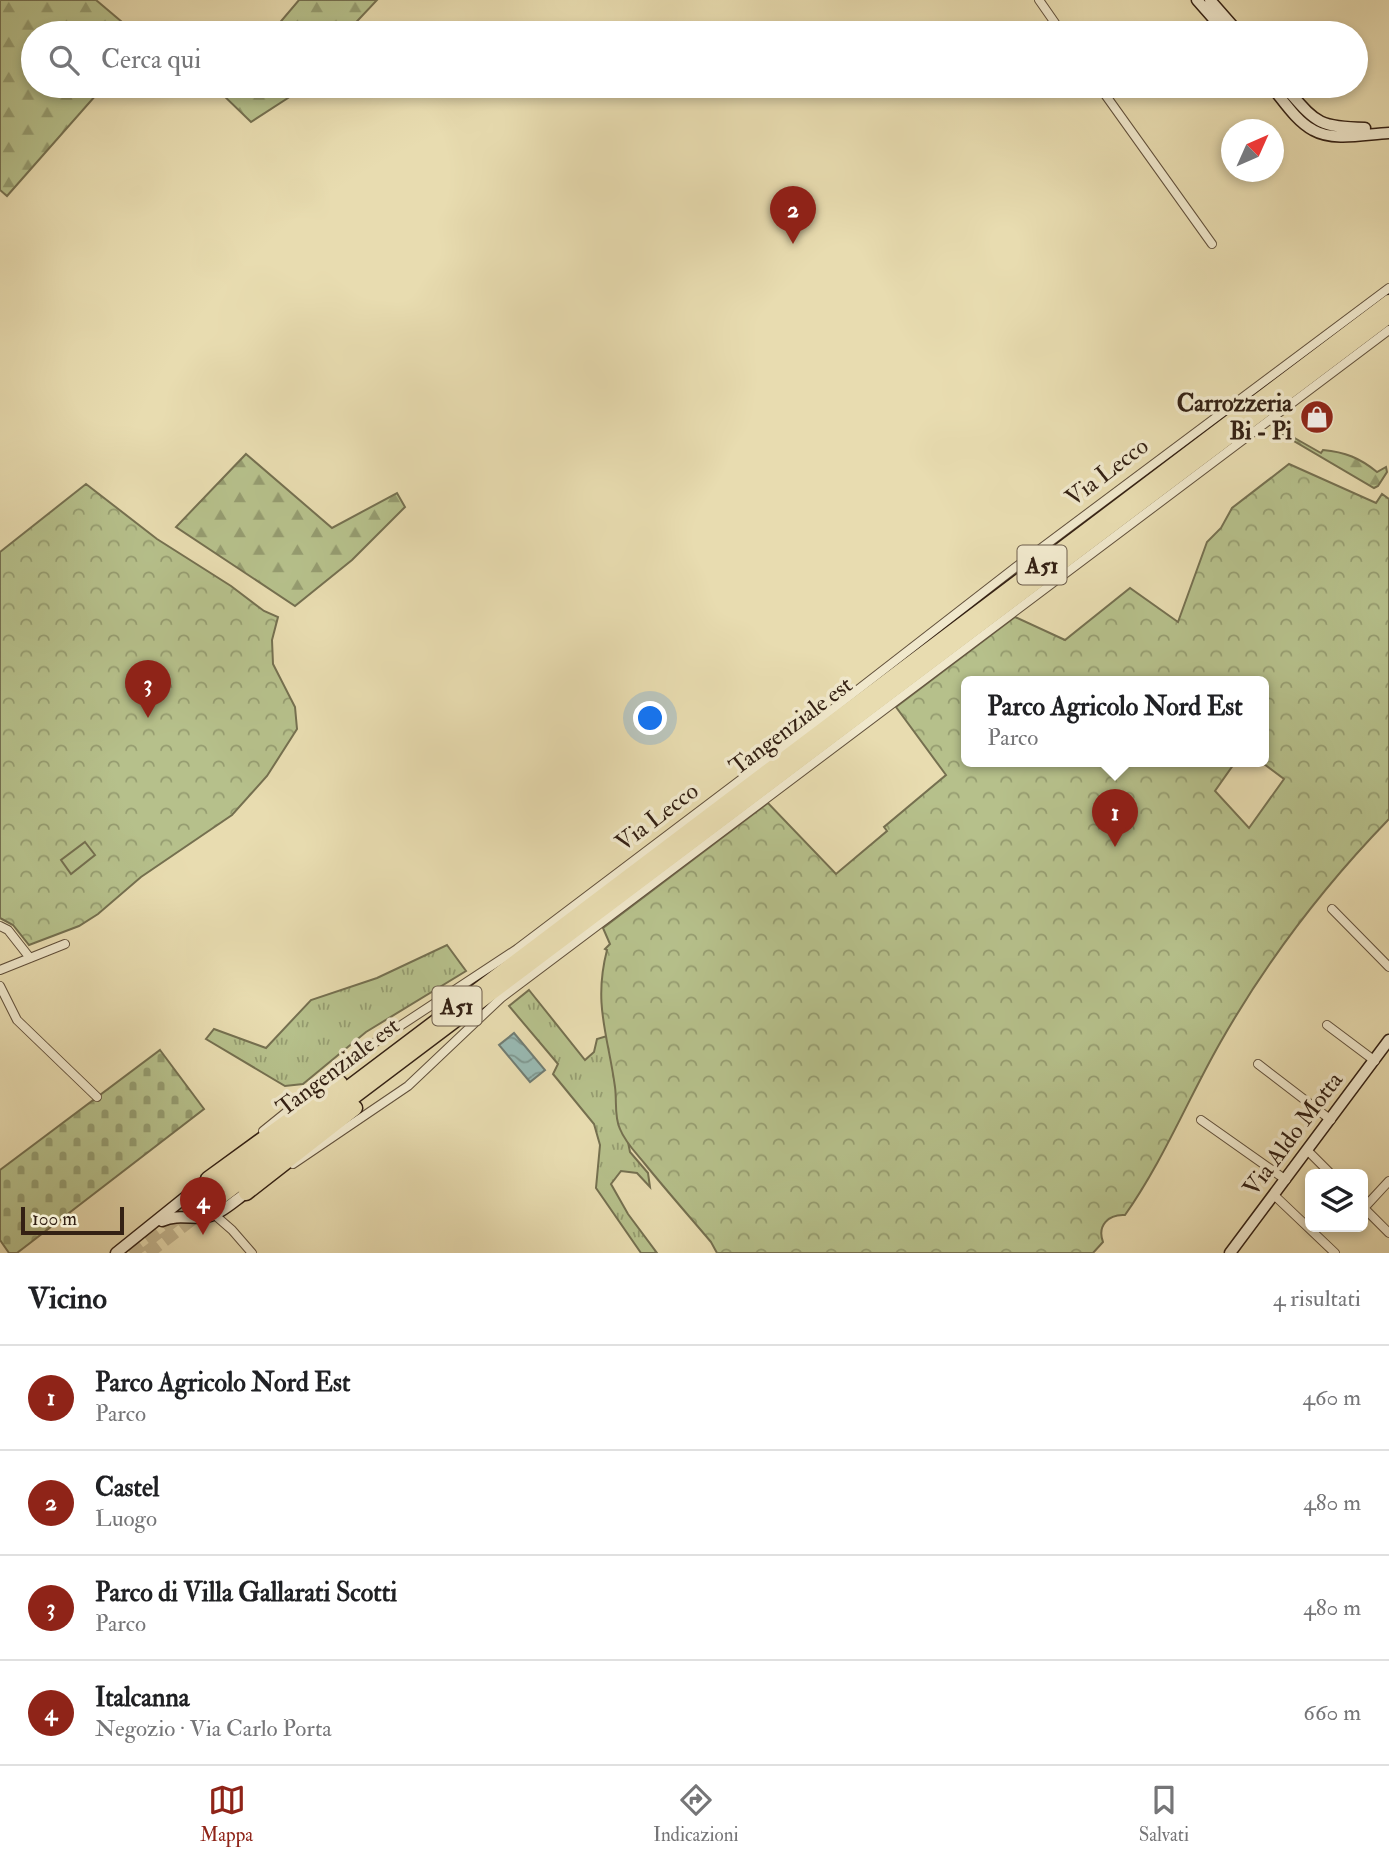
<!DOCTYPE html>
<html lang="it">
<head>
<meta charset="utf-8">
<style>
	:root { --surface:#fff; --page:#f2f2f2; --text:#202124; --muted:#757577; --line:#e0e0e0; --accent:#8f2418 }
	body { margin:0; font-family:"IM FELL Double Pica",serif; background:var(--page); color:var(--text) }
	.controls { position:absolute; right:21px; bottom:21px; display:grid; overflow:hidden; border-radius:10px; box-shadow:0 4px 10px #0003 }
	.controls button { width:63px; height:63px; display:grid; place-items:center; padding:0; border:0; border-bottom:2px solid var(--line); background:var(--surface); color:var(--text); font:35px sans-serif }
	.compass { position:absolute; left:1221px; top:119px; width:63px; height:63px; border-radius:50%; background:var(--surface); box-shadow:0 4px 10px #0003; rotate:45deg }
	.scale { position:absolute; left:21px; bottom:18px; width:103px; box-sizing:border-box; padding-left:7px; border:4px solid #342114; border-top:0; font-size:19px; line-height:24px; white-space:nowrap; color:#342114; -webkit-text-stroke:5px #f0e8cc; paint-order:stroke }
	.you { position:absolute; left:651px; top:719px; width:24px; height:24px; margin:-18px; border:5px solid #fff; border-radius:50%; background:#1a73e8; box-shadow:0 0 0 10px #1a73e833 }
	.badge { display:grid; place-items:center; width:46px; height:46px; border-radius:50%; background:var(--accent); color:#fff; font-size:23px; font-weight:700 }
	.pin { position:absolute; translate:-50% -58px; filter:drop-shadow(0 2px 4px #0008) }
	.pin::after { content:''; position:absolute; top:37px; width:24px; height:21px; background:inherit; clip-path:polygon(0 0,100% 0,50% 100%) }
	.popup { position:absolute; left:961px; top:676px; width:308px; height:91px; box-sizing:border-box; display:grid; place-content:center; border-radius:10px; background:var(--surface); filter:drop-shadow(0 2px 5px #0005); font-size:23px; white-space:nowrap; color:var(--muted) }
	.popup b { font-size:26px; color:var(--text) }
	.popup::after { content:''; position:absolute; left:50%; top:100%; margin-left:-14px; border:14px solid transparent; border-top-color:var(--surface) }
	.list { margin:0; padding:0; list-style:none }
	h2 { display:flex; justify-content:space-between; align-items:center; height:91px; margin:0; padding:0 28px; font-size:30px }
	h2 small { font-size:23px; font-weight:400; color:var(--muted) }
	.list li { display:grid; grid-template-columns:46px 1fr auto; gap:21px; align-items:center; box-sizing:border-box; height:105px; padding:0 28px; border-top:2px solid var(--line) }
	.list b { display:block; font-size:26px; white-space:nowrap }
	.list p { margin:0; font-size:23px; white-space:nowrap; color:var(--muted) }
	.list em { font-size:23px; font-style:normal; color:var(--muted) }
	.icon { flex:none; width:38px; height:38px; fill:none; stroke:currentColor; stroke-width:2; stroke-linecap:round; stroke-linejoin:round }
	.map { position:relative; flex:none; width:1389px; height:1253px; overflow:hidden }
	.search { position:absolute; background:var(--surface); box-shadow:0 4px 10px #0003; left:21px; right:21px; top:21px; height:77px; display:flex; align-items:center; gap:18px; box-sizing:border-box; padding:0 24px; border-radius:38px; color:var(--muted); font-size:26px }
	.sheet { height:511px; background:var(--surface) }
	nav { display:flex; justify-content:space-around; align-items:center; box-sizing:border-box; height:98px; border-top:2px solid var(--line); background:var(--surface); font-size:19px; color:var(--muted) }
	nav a { display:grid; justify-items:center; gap:4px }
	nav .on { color:var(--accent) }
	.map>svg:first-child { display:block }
	.grass { fill:url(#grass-tufts); stroke:#757050; stroke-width:2 }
	.forest { fill:url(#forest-firs); stroke:#757050; stroke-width:2 }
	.cemetery { fill:url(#cemetery-stones); stroke:#757050; stroke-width:2 }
	.park { fill:url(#park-crowns); stroke:#757050; stroke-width:2; fill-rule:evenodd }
	.pitch { fill:#b6c08b; stroke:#757050; stroke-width:2 }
	.water { fill:url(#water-waves); stroke:#717d73; stroke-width:2 }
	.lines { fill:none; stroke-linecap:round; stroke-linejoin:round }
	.highway-tunnel { stroke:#c4b791; stroke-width:14; stroke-dasharray:14 7; stroke-linecap:butt }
	.street-casing { stroke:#61503b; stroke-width:10 }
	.secondary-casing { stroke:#342114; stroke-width:13 }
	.highway-casing { stroke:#342114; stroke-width:17 }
	.street { stroke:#f0e8cc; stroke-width:8 }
	.secondary { stroke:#f0e8cc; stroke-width:10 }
	.highway { stroke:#e8dcb0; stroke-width:14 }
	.labels { text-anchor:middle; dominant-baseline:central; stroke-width:7; stroke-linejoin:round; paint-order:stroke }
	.shield { fill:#f0e8cc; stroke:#6c5d4b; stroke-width:2 }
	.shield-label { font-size:23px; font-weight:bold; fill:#342114 }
	.poi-label { font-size:24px; font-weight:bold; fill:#342114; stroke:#f0e8cc; text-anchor:end }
	.street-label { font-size:24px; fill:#342114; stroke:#f0e8cc }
</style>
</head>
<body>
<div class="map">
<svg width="1389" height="1253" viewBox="0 0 1389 1253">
	<defs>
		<pattern id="grass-tufts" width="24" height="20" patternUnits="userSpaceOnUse" patternTransform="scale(1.75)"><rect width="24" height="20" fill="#b6c08b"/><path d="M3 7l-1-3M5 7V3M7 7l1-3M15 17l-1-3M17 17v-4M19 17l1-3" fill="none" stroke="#959c70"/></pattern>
		<pattern id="forest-firs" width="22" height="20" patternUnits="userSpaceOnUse" patternTransform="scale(1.75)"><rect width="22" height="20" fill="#b6c08b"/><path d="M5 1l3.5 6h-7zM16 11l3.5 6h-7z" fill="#959c70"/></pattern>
		<pattern id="cemetery-stones" width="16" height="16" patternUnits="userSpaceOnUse" patternTransform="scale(1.75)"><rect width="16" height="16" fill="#b6c08b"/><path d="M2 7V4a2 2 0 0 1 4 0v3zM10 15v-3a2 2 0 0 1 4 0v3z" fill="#959c70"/></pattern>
		<pattern id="park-crowns" width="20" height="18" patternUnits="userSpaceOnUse" patternTransform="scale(1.75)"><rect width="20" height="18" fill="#b6c08b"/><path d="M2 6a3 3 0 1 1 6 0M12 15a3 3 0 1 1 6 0" fill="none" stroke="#959c70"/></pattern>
		<pattern id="water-waves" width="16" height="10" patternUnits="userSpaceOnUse" patternTransform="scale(1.75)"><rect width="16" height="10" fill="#99bab3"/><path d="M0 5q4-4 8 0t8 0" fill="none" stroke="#7e9790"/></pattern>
	</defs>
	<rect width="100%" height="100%" fill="#e8dcb0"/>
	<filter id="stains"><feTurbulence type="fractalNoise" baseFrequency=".00286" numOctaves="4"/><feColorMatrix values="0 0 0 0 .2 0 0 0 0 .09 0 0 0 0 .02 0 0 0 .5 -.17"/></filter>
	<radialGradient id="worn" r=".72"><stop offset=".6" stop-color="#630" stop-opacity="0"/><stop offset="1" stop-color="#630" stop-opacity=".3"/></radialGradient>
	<!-- grass -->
	<path class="grass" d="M447,945L466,971L366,1032L303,1084L285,1086L206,1039L214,1029L266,1048L311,1000L377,978Z
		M529,990L585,1060L594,1052L597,1039L607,1036L630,1152L648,1173L650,1187L637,1173L621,1171L611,1184L628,1214L657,1253H641L596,1188L600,1145L594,1124L553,1074L558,1064L509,1006Z"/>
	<!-- forest -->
	<path class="forest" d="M0,0H96L135,33H33V86H104L7,196L0,190Z
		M299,0H377L346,33H271Z
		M227,86H300L291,96L251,122L221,93Z
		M1284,432L1321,453L1323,450C1345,452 1360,458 1377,472L1386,467L1387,472L1378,486L1374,488L1282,434Z
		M246,454L332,528L397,493L405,507L352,560L295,606L176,527Z"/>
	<!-- cemetery -->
	<path class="cemetery" d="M160,1050L204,1109L17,1253H9L0,1240V1170Z"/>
	<!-- park -->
	<path class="park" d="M1289,464L1376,503L1382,494L1389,499V819C1324,886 1266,962 1220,1043C1187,1101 1163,1161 1125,1215C1108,1214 1097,1226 1103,1242L1093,1253H717L711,1242C689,1216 666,1190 645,1164C636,1153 625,1142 620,1129C614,1117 617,1101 615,1087C608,1035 593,1004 607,950L605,949L610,944L603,928L768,803L836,874L887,831L884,827L946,775L896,707L1015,617L1065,640L1130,588L1178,622L1207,542L1221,528L1232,508ZM966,681H1264V761H1260L1284,779L1249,828L1215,791L1236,761H966Z
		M86,484L157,539L231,586L264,611L278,617L272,640L273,664L295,707L297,729L267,776L232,815L141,877L98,914L79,926L29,945L13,925L0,918V552Z"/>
	<!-- pitch -->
	<path class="pitch" d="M85,842L95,855L71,874L61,860Z"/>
	<!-- water -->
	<path class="water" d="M514,1033L545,1070L530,1082L499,1045Z"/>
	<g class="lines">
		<!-- highway-tunnel -->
		<path class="highway-tunnel" d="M130,1253L220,1185
			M147,1253L219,1198"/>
		<!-- street casing -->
		<g class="street-casing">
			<path id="street" d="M1039,0L1062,33
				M1099,86L1212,244
				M1332,909L1389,967
				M0,926L8,930L30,958
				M0,970L65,944
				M0,986L17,1020L97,1097
				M1327,1025L1375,1061
				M1258,1064L1331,1120
				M1201,1120L1286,1180
				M263,1131L362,1051L517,949L788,744L1016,567L1389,288
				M1308,1151L1331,1174
				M293,1164L408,1086L501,998L1389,330
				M1274,1195L1335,1253
				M201,1203L232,1230L252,1253
				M1363,1207L1389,1233
				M1364,1208L1389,1181"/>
		</g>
		<!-- secondary casing -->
		<g class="secondary-casing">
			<path id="secondary" d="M1197,0L1226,33
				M1210,0L1239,33
				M1271,86C1283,100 1296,121 1313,130C1334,142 1366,134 1389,133
				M1284,86C1316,122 1316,127 1365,128
				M184,1200L201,1203L200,1212L191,1217
				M162,1221C175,1215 187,1218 201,1218C218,1217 233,1202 246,1193
				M116,1253L208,1179
				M1230,1253L1389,1040"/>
		</g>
		<!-- highway casing -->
		<g class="highway-casing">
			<path id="highway" d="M208,1179L340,1083
				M220,1185L1389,302
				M246,1193L355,1108
				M219,1198L1389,316"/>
		</g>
		<!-- street -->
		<use href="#street" class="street"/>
		<!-- secondary -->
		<use href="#secondary" class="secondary"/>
		<!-- highway -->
		<use href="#highway" class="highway"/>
	</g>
	<!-- icons -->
	<defs>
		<g id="shop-disc" transform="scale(1.75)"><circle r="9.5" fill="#8f2418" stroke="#f0e8cc"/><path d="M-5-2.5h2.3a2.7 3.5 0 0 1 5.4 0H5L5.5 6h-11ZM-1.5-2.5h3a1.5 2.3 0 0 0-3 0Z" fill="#fff"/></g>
	</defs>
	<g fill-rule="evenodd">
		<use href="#shop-disc" x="1317" y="417"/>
	</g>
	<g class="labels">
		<!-- shield labels -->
		<g class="shield">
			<rect x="1017.5" y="545.5" width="49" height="39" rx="5"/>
			<rect x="432.5" y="986.5" width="49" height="39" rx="5"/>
		</g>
		<g class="shield-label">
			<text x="1042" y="565">A51</text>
			<text x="457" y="1006">A51</text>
		</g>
		<!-- poi labels -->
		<g class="poi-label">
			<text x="1292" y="403">Carrozzeria<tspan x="1292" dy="28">Bi - Pi</tspan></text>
		</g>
		<!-- street labels -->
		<g class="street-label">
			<text transform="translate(1107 472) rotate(-37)">Via Lecco</text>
			<text transform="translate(791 726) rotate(-37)">Tangenziale est</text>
			<text transform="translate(657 817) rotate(-37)">Via Lecco</text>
			<text transform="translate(338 1067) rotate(-37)">Tangenziale est</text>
			<text transform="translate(1293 1134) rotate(-53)">Via Aldo Motta</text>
		</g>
	</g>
	<rect width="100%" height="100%" filter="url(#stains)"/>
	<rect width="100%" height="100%" fill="url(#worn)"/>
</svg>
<div class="controls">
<button><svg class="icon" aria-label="layers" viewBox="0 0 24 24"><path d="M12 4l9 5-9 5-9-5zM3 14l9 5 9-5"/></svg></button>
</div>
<svg class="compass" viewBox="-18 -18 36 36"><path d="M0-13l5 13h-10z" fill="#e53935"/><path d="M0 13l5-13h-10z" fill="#757577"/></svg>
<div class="scale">100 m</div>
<div class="you"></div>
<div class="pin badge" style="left:1115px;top:847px">1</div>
<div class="popup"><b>Parco Agricolo Nord Est</b>Parco</div>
<div class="pin badge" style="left:793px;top:244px">2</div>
<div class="pin badge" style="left:148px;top:718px">3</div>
<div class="pin badge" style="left:203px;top:1235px">4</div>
<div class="search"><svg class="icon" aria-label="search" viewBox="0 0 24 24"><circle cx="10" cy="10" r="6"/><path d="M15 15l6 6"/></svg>Cerca qui</div>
</div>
<section class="sheet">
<h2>Vicino<small>4 risultati</small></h2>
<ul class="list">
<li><span class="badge">1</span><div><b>Parco Agricolo Nord Est</b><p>Parco</p></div><em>460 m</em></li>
<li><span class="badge">2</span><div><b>Castel</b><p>Luogo</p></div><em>480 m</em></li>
<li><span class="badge">3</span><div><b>Parco di Villa Gallarati Scotti</b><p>Parco</p></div><em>480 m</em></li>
<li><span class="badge">4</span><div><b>Italcanna</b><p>Negozio · Via Carlo Porta</p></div><em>660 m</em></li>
</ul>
</section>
<nav>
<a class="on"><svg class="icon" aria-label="map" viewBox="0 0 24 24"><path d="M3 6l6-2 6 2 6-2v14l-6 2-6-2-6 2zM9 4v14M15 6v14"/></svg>Mappa</a>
<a><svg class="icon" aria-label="directions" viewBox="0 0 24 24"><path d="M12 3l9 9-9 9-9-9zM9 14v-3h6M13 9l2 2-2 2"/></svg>Indicazioni</a>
<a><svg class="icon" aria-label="saved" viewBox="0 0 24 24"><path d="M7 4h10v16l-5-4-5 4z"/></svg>Salvati</a>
</nav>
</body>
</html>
